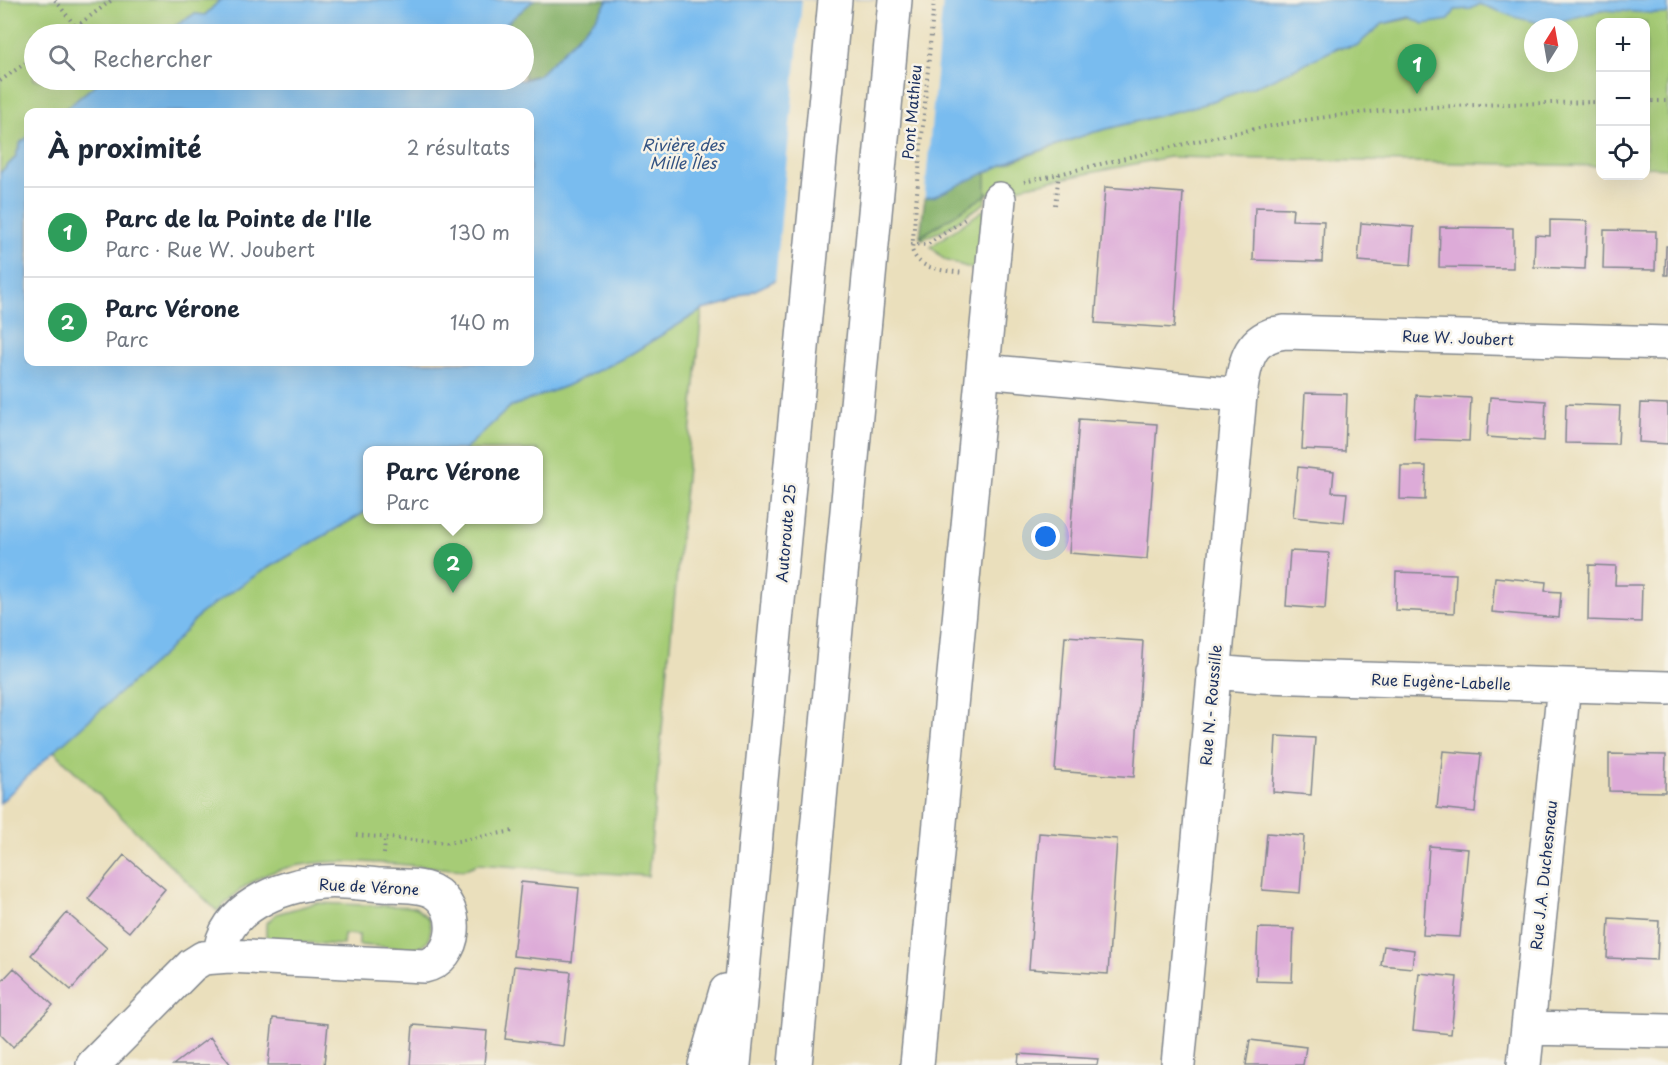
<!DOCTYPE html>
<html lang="fr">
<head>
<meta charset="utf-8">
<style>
	:root { --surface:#fff; --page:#f6f6f7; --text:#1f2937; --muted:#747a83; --line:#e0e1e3; --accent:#ea580c }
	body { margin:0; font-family:"Playpen Sans",sans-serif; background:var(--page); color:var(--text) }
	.controls { position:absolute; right:18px; top:18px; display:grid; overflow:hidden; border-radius:12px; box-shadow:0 6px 24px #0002 }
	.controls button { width:54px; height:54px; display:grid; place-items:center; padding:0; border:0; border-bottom:2px solid var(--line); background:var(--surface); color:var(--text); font:30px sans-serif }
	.compass { position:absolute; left:1524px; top:18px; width:54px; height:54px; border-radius:50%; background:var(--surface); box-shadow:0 6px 24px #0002; rotate:11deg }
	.you { position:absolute; left:1046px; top:537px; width:21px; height:21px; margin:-15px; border:4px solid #fff; border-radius:50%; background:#1a73e8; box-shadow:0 0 0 9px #1a73e833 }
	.badge { display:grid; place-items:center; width:39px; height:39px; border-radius:50%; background:var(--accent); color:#fff; font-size:20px; font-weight:700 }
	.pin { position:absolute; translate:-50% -50px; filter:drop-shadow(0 2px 3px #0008) }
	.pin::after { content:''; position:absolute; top:32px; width:21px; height:18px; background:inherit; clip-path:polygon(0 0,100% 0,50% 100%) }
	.popup { position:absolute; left:363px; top:446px; width:180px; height:78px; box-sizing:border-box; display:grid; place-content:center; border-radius:12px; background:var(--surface); filter:drop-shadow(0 2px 4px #0005); font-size:20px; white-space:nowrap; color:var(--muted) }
	.popup b { font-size:22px; color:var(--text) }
	.popup::after { content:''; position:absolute; left:50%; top:100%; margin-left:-12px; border:12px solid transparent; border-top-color:var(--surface) }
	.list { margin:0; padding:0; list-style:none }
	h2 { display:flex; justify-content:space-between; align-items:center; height:78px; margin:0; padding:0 24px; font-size:26px }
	h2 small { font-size:20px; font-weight:400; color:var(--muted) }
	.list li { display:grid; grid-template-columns:39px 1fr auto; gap:18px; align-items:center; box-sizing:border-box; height:90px; padding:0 24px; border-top:2px solid var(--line) }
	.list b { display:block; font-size:22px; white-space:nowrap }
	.list p { margin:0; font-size:20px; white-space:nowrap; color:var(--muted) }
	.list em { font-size:20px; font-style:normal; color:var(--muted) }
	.icon { flex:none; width:33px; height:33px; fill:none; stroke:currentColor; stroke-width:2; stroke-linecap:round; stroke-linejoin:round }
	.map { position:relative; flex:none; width:1668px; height:1065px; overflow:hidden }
	.search { position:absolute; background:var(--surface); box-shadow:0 6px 24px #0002; left:24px; top:24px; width:510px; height:66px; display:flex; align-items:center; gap:15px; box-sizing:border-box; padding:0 21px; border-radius:33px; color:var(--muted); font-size:22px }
	.panel { position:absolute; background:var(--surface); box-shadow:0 6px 24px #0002; left:24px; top:108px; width:510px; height:258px; border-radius:12px }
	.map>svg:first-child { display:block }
	.green { fill:#a6cc76; stroke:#607e6a; stroke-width:1.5; fill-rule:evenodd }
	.forest { fill:#84b067; stroke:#507062; stroke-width:1.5 }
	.water { fill:#79bcef; stroke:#4a76a6; stroke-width:1.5 }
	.pier { fill:#eadfbc }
	.building { fill:#ddabd8 }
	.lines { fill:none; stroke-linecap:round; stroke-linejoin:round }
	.minor-casing { stroke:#82878d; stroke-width:36 }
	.highway-casing { stroke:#82878d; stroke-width:36 }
	.path { stroke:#82878d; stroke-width:4; stroke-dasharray:1.5 4.5; stroke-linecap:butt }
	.minor { stroke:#fff; stroke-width:33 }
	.highway { stroke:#fff; stroke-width:33 }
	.labels { text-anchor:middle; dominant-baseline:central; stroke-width:5; stroke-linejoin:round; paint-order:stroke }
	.street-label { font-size:15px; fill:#1b2f5e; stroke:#f7f3e8 }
	.water-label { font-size:16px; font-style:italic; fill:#325282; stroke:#f7f3e8 }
</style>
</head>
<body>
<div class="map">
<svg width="1668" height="1065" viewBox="0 0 1668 1065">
	<rect width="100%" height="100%" fill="#f7f3e8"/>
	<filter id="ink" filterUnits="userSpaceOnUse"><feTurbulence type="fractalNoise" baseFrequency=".0167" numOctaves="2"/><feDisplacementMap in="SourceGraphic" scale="12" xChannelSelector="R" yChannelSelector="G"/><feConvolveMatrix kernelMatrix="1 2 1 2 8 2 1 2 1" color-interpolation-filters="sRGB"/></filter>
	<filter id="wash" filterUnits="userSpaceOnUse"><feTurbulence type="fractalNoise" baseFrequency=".008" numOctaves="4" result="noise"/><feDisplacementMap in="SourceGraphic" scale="24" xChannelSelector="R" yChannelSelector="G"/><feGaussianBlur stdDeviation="1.35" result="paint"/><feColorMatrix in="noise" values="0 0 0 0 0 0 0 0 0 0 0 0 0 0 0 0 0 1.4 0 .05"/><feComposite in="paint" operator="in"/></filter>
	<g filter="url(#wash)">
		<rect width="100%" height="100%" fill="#eadfbc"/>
		<!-- green -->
		<path class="green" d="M0,0H220L205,15L194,14L163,34H34V80H101L62,112H28V137L21,142L15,158L0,173Z
			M1480,4L1499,11L1581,15L1612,9L1668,14V168L1646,167V22H1600V166L1169,157L987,194L985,203L945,229L922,239L920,237L986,195V171L1091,133L1204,104L1264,83L1337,48L1356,46L1382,24L1458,9H1471ZM1533,27H1569V63H1533Z
			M985,209L979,271L945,260L931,247L937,242Z
			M702,310L648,876L477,864L464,870C402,866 306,848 252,882C239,889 228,901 217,911L54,751L166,652L201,613L259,573L367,511L368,520H538V450H464L510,407L566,386L626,357Z
			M316,903L415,907L429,919L431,928L429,939L423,946L412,949L359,945V935L344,934L343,945L275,941L266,936V924L276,914Z"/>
		<!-- forest -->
		<path class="forest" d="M534,0H608L596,18L539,75L524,78V34H494Z
			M986,171V195L920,237L925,198L935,196Z"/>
		<!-- water -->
		<path class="water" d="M220,0H534L494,34H163L194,14L205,15Z
			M608,0H1668V14L1602,10L1548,25L1514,17L1480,4L1471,9L1455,10L1449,20L1423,24L1410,17L1382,24L1356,46L1337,48L1264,83L1204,104L1091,133L1013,160L935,196L925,198L874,233L728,303L702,310L626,357L566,386L510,407L464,450H368L367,511L259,573L201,613L166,652L54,751L0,803V173L15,158L21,142L28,137V362H530V112H62L101,80H524L539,75L596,18Z"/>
		<!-- pier -->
		<path class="pier" d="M802,0H943L924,202L875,236L775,283Z"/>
		<g id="blocks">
			<!-- building -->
			<path class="building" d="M1105,187L1183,193L1174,328L1095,323Z
				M1255,207L1293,208L1292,220L1324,221L1322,262L1253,260Z
				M1550,220L1587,221L1585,269L1534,267L1535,235L1550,236Z
				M1361,223L1414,227L1411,265L1358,261Z
				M1440,227L1513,228V268L1439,267Z
				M1604,230L1656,231L1655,270L1603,269Z
				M1666,246H1668V275H1665Z
				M1305,393L1347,394L1345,451L1302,449Z
				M1416,395L1471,398L1469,441L1414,439Z
				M1490,397L1546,401L1544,441L1487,437Z
				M1641,403L1668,404V444L1639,442Z
				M1566,404L1620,406L1618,444L1565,443Z
				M1079,419L1157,424L1147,559L1069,553Z
				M1401,466H1426L1425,500L1400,499Z
				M1298,467L1334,471L1332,492L1347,493L1344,522L1293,517Z
				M1290,551L1329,553L1325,609L1286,606Z
				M1589,565L1616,566L1615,585H1642L1641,622L1588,620Z
				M1396,572L1456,574L1454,613L1395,610Z
				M1495,577L1546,582L1545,591L1561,592L1559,618L1492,612Z
				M1065,636L1143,641L1134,777L1055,771Z
				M1276,736L1315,738L1311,795L1273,792Z
				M1443,751L1481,754L1475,812L1437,808Z
				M1609,754L1666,755L1665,792L1609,791Z
				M1039,833L1117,839L1108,974L1029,969Z
				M1267,833L1304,836L1300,893L1262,890Z
				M1429,846L1468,849L1460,937L1423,935Z
				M124,855L165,889L129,932L88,899Z
				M521,882L579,888L572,962L513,956Z
				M67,913L107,948L71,990L31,955Z
				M1609,918L1659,921L1657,960L1607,958Z
				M1258,928L1294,929L1292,982L1256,981Z
				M1384,946L1414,950L1412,968L1381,965Z
				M514,966L571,972L563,1046L505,1039Z
				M14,968L53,1005L13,1047L0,1034V983Z
				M1419,973L1457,977L1451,1034L1413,1030Z
				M273,1018L328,1024L324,1065H268Z
				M413,1025L487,1031L484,1065H410Z
				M210,1037L231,1065H173Z
				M1250,1040L1306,1047L1303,1065H1246Z
				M1019,1054L1098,1059L1097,1065H1018Z"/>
		</g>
	</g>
	<g filter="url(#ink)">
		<use href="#blocks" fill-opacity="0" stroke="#82878d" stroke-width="1.5"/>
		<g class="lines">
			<!-- minor casing -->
			<g class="minor-casing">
				<path id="minor" d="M983,371L1240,395
					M1213,672L1263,676L1668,688
					M1528,1028L1668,1031
					M93,1065L192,965L203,958L229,956L424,966C458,959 462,906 432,891C417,884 398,886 382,885C362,884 342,880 322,882C281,885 221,909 220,956
					M917,1065L999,199
					M1178,1065L1240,395C1245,364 1247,336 1285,332L1668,343
					M1524,1065L1564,685"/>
			</g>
			<!-- highway casing -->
			<g class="highway-casing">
				<path id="highway" d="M705,1065L726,991
					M734,1065L835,0
					M795,1065L895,0"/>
			</g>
			<!-- path -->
			<path class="path" d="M55,0L76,27
				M934,0L912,250C919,271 944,270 963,273
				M66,34L112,0
				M0,81L34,57
				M1646,101H1668
				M1024,182C1110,163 1195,139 1282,124C1387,105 1494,104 1600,102
				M1055,205L1059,174
				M911,244L927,245L965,219
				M356,835L447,843L513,831
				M384,854L385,839"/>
			<!-- minor -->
			<use href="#minor" class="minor"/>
			<!-- highway -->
			<use href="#highway" class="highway"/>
		</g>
	</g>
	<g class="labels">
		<!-- street labels -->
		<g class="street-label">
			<text transform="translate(911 112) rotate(-85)">Pont Mathieu</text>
			<text transform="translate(1458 337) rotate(2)">Rue W. Joubert</text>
			<text transform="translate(785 533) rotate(-85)">Autoroute 25</text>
			<text transform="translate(1441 681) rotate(2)">Rue Eugène-Labelle</text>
			<text transform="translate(1210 705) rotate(-85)">Rue N.- Roussille</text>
			<text transform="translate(1543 875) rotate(-84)">Rue J.A. Duchesneau</text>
			<text transform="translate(369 886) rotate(3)">Rue de Vérone</text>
		</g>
		<!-- water labels -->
		<g class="water-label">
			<text x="683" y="144">Rivière des<tspan x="683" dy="18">Mille Îles</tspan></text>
		</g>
	</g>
</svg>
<div class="controls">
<button>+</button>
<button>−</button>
<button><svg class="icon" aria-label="locate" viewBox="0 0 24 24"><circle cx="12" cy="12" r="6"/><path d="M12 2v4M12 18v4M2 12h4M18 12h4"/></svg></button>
</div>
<svg class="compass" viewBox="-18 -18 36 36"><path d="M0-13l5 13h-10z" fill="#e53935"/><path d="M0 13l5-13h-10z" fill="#747a83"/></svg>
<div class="you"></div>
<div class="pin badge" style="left:1417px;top:94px;background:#2e9e5b">1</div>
<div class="pin badge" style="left:453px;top:593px;background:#2e9e5b">2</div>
<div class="popup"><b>Parc Vérone</b>Parc</div>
<div class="search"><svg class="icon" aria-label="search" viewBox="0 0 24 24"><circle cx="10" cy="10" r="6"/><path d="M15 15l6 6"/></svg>Rechercher</div>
<section class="panel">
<h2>À proximité<small>2 résultats</small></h2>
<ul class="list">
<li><span class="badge" style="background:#2e9e5b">1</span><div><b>Parc de la Pointe de l'Ile</b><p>Parc · Rue W. Joubert</p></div><em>130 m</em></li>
<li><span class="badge" style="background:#2e9e5b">2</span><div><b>Parc Vérone</b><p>Parc</p></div><em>140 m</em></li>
</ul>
</section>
</div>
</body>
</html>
